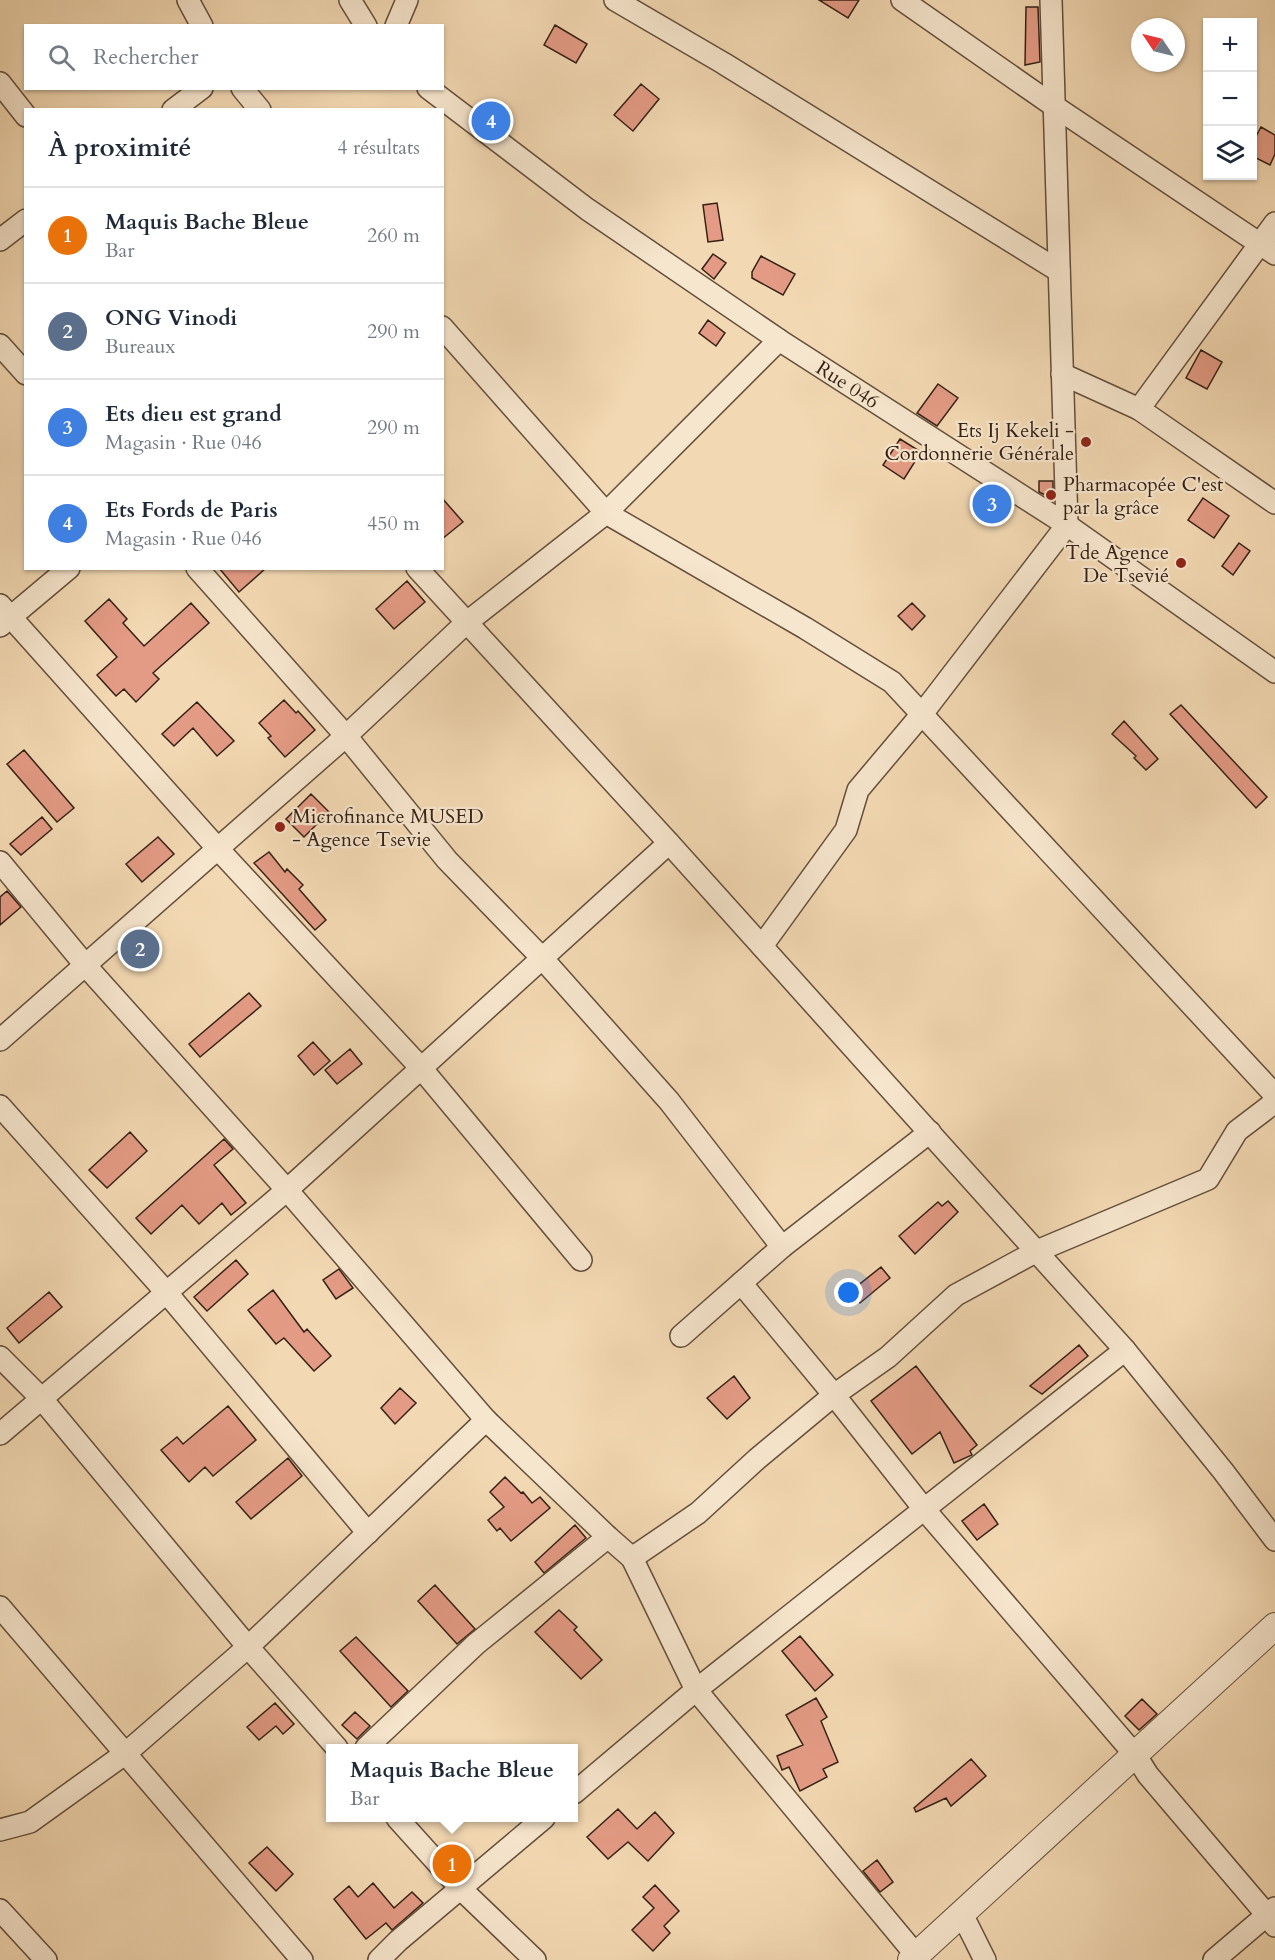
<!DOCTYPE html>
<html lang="fr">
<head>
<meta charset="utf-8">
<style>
	:root { --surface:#fff; --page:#f2f2f3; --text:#1f2937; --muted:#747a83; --line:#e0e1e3; --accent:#1a73e8 }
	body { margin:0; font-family:Cardo,serif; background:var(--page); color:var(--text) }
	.controls { position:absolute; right:18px; top:18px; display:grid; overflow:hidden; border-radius:0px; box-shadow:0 2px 4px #0004 }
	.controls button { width:54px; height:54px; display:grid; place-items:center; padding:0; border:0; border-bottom:2px solid var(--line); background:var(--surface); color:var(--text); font:30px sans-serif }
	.compass { position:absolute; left:1131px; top:18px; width:54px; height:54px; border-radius:50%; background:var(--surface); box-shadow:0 2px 4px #0004; rotate:305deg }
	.you { position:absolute; left:849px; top:1293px; width:21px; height:21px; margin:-15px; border:4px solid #fff; border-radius:50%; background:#1a73e8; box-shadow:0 0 0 9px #1a73e833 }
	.badge { display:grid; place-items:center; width:39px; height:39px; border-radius:50%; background:var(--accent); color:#fff; font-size:20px; font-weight:700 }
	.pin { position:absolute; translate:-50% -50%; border:3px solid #fff; box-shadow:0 2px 6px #0006 }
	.popup { position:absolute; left:326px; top:1744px; width:252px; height:78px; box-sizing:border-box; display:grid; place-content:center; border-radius:0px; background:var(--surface); filter:drop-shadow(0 2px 4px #0005); font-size:20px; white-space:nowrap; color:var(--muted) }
	.popup b { font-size:22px; color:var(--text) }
	.popup::after { content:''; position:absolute; left:50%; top:100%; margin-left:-12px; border:12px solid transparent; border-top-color:var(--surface) }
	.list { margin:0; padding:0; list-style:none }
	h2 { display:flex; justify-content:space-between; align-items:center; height:78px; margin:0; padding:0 24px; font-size:26px }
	h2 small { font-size:20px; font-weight:400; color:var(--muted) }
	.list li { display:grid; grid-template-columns:39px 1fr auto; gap:18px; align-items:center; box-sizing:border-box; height:96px; padding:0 24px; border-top:2px solid var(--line) }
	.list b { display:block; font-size:22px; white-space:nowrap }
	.list p { margin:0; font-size:20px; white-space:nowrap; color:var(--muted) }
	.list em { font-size:20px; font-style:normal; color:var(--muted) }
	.icon { flex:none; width:33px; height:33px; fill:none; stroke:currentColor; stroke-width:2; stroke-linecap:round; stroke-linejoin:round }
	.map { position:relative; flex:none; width:1275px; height:1960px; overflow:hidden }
	.search { position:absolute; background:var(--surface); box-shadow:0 2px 4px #0004; left:24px; top:24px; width:420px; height:66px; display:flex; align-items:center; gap:15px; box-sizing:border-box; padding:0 21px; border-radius:0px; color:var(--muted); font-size:22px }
	.panel { position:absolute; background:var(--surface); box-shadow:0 2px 4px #0004; left:24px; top:108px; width:420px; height:462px; border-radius:0px }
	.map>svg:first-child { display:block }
	.building { fill:#e49b85; stroke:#352115; stroke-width:1.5 }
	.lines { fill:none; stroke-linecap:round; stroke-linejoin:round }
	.minor-casing { stroke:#644f3c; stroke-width:24 }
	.tertiary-casing { stroke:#644f3c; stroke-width:28 }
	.minor { stroke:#f7e6ce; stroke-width:21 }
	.tertiary { stroke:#f7e6ce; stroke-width:26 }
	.poi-dot { fill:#8f2418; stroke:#f7e6ce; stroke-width:2 }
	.labels { text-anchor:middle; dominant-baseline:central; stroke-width:4.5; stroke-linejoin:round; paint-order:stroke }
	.street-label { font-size:20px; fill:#352115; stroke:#f7e6ce }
	.poi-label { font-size:20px; fill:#352115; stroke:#f7e6ce; text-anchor:end }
</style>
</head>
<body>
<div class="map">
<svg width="1275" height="1960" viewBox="0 0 1275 1960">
	<rect width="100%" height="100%" fill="#f3d9b3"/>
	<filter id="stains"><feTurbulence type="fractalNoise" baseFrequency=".00333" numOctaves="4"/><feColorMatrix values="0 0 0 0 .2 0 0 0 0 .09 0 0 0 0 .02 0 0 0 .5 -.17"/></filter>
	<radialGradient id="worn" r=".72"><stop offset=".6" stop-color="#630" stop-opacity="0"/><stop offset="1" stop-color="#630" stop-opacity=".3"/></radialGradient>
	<!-- building -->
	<path class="building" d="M819,0H859L848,18Z
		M1026,7H1038L1040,62L1025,65Z
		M555,25L587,44L576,63L544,45Z
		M641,84L659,99L633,131L614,115Z
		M1261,127L1275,135V154L1270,165L1252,156V144Z
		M717,203L723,240L708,242L703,205Z
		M713,254L726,263L714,279L702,269Z
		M761,256L795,274L783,295L752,278V272Z
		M708,320L725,333L716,346L699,333Z
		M1201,350L1222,362L1207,389L1186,378Z
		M938,384L958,398L937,426L917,413Z
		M900,439L921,452L904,479L883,465Z
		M1039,481H1053V499L1039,492Z
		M442,498L463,522L442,539Z
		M993,498L1008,509L997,524L982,512Z
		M1203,498L1229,516L1214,538L1188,520Z
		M1239,543L1250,551L1233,575L1222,566Z
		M219,568H266L239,592Z
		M407,581L425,602L394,629L376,609Z
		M109,599L127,619L123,623L144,646L191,603L209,623L153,673L159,679L136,702L124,689L116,696L97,675L117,657L85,621Z
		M912,603L925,616L912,630L898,616Z
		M284,700L296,713L298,711L315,730L285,757L268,738L271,736L259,723Z
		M197,702L234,741L217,756L193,728L174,746L162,734Z
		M1181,705L1267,797L1256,808L1170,714Z
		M1124,721L1158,759L1146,770L1134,758L1136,756L1112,734Z
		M24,750L74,808L57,822L7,764Z
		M311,794L329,812L304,837L286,819Z
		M42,817L52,829L21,855L10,844Z
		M158,837L174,854L142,882L126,864Z
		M269,852L285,872L287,869L303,885L299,889L326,920L315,930L254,863Z
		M7,891L21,907L0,925V897Z
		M249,993L261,1006L200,1057L189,1044Z
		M313,1042L330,1061L314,1075L298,1056Z
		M350,1049L362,1064L337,1084L325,1070Z
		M130,1132L147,1151L107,1188L89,1170Z
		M224,1139L233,1149L214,1165L246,1203L231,1215L222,1203L199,1224L182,1205L151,1234L136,1218Z
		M948,1201L958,1212L915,1254L899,1236L938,1202L942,1206Z
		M236,1260L248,1274L207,1311L194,1297Z
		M881,1267L890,1278L860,1303L851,1291Z
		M339,1269L353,1288L336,1299L323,1280Z
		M273,1290L304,1332L307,1329L331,1356L314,1371L284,1338L276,1344L248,1310Z
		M49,1292L62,1307L19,1343L7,1328Z
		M1079,1345L1088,1356L1042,1394L1030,1386Z
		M916,1366L977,1445L970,1451L972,1455L954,1463L940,1432L912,1454L871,1401Z
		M734,1376L750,1398L727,1419L707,1398Z
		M400,1388L416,1403L395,1424L381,1408Z
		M228,1406L256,1440L213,1476L205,1467L189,1482L161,1450L177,1437L183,1444Z
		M288,1458L302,1476L251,1519L236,1502Z
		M505,1477L521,1493L523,1492L532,1503L540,1497L550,1508L511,1541L500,1528L497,1531L488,1520L504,1507L490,1492Z
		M984,1504L998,1524L977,1540L962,1521Z
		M575,1525L586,1538L544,1573L535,1562Z
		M435,1585L475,1629L457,1644L418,1601Z
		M559,1610L577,1627L574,1630L602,1660L581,1679L535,1632Z
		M800,1636L833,1675L815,1691L782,1651Z
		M356,1637L408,1691L391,1707L340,1651Z
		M816,1698L827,1717L821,1721L838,1762L823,1769L827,1777L800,1791L789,1767L782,1770L777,1756L803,1745L786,1715Z
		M1142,1699L1157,1714L1139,1730L1125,1716Z
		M275,1703L294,1724L283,1734L276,1726L259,1740L247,1727Z
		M355,1712L370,1726L357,1739L342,1725Z
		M971,1759L986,1776L951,1806L946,1798L916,1812L914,1808Z
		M618,1809L637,1829L655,1812L674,1833L648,1861L628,1842L608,1859L587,1837Z
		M267,1847L293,1874L276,1891L249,1863Z
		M877,1860L893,1882L880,1892L863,1871Z
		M373,1883L394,1908L412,1892L423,1903L392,1930L386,1923L366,1939L334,1899L349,1886L358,1897Z
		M655,1885L679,1911L664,1926L670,1933L653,1951L632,1930L654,1908L643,1897Z"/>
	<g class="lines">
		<!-- minor casing -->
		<g class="minor-casing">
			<g id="minor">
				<path d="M188,0L202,26"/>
				<path d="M350,0L366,26"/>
				<path d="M615,0L723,63L1059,271"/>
				<path d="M902,0L1054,106L1275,254"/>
				<path d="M396,26L407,0"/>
				<path d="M0,83L26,116"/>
				<path d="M242,88L260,110"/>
				<path id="s1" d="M428,88L587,209L779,340L1067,525L1275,672"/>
				<path d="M173,110L202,88"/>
				<path d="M0,240L26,220"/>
				<path d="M442,327L606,513L805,628L892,682L1275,1095"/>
				<path d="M0,345L26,374"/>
				<path d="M1062,374L1139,409L1275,503"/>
				<path d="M1139,409L1275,223"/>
				<path d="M197,568L346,736L447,860L542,958L669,1101L782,1247"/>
				<path d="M417,568L669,843L1125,1350L696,1690L574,1793"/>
				<path d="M0,605L219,850L421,1068L581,1260"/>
				<path d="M0,626L69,568"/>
				<path d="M0,862L86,966L287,1190L486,1420L608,1537L632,1558L696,1690L916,1955"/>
				<path d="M762,946L846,830L858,790L922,714L1067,525L1051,0"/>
				<path d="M0,1040L346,736L466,623L606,513L779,340"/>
				<path d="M0,1106L166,1292L368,1533"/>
				<path d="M741,1283L834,1395L924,1509L1136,1756L1148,1775L1267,1915L1275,1908"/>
				<path d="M681,1336L782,1247L930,1132"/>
				<path d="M1125,1350L1223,1471L1275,1540"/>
				<path d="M0,1357L41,1398L248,1647L337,1748"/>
				<path d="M0,1434L287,1190L669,843"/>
				<path d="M632,1558L698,1513L757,1459L834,1395L888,1357L956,1295L1037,1251L1208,1179L1237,1131L1275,1102"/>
				<path d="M0,1607L302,1960"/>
				<path d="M366,1748L476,1644L608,1537"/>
				<path d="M397,1818L460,1888L535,1960"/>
				<path d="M0,1830L30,1822L126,1753L248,1647L486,1420"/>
				<path d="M0,1910L46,1960"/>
				<path d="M961,1912L985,1960"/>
				<path d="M379,1960L398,1941L544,1818"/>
				<path d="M1214,1960L1267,1915L1275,1926"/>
			</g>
		</g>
		<!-- tertiary casing -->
		<g class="tertiary-casing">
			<path id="tertiary" d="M911,1960L1275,1626"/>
		</g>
		<!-- minor -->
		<use href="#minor" class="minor"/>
		<!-- tertiary -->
		<use href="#tertiary" class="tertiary"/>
	</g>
	<!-- markers -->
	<g class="poi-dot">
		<circle cx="1086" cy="442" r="6"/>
		<circle cx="1051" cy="495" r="6"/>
		<circle cx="1181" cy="563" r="6"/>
		<circle cx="280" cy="827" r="6"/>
	</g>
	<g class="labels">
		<!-- street labels -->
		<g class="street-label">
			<text stroke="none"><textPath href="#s1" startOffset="514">Rue 046</textPath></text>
		</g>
		<!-- poi labels -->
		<g class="poi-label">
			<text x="1074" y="430">Ets Ij Kekeli -<tspan x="1074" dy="23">Cordonnerie Générale</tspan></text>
			<text x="1063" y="484" text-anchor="start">Pharmacopée C'est<tspan x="1063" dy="23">par la grâce</tspan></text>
			<text x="1169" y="552">Tde Agence<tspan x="1169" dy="23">De Tsevié</tspan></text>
			<text x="292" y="816" text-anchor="start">Microfinance MUSED<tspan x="292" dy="23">- Agence Tsevie</tspan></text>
		</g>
	</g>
	<rect width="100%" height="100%" filter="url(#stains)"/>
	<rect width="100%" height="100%" fill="url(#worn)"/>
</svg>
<div class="controls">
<button>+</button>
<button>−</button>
<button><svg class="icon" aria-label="layers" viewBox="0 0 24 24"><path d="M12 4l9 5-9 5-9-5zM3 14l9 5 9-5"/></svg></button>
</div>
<svg class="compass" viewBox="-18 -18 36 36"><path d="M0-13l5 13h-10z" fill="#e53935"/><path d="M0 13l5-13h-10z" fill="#747a83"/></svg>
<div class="you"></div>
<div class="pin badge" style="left:452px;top:1864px;background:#e8710a">1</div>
<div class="popup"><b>Maquis Bache Bleue</b>Bar</div>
<div class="pin badge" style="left:140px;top:949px;background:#5c6f8a">2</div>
<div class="pin badge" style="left:992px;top:504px;background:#3f7fe0">3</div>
<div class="pin badge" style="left:491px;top:121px;background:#3f7fe0">4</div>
<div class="search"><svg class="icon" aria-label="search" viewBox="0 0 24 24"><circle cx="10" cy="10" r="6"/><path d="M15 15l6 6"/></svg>Rechercher</div>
<section class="panel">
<h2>À proximité<small>4 résultats</small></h2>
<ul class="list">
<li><span class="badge" style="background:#e8710a">1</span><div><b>Maquis Bache Bleue</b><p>Bar</p></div><em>260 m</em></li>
<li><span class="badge" style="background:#5c6f8a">2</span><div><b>ONG Vinodi</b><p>Bureaux</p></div><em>290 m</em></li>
<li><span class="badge" style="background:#3f7fe0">3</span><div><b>Ets dieu est grand</b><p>Magasin · Rue 046</p></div><em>290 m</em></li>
<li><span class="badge" style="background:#3f7fe0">4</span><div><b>Ets Fords de Paris</b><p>Magasin · Rue 046</p></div><em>450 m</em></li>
</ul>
</section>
</div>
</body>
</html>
